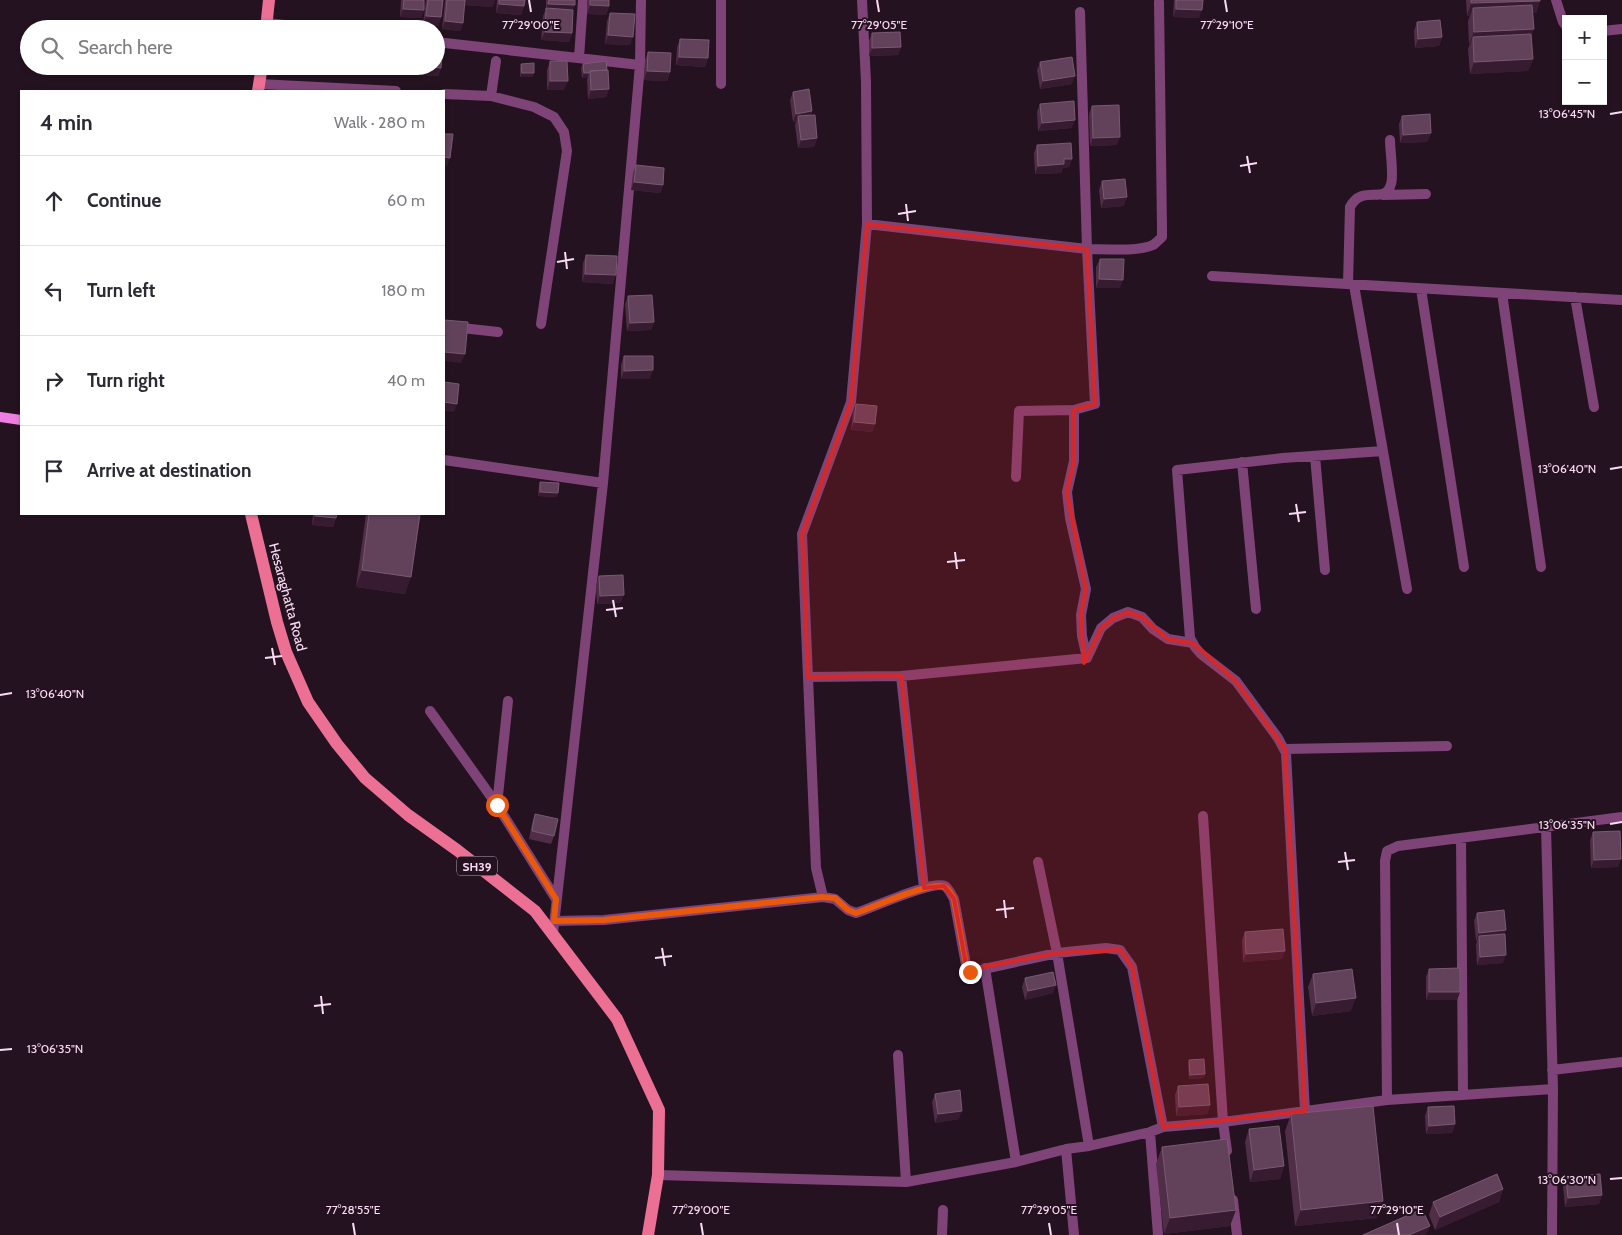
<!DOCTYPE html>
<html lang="en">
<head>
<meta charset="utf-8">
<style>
	:root { --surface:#fff; --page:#f2f2f3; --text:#2b2b33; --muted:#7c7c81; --line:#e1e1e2 }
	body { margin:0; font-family:Cabin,sans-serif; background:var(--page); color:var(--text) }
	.controls { position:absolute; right:15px; top:15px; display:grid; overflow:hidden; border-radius:0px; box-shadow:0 1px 4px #0004 }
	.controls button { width:45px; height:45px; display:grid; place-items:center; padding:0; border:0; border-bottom:1px solid var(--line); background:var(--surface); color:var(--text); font:25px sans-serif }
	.stop { position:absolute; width:15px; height:15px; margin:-11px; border:4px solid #ea580c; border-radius:50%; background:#fff }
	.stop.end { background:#ea580c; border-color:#fff; box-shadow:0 1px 5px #0008 }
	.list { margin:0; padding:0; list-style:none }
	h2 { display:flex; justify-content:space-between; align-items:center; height:65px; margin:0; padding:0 20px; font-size:21px }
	h2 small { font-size:16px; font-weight:400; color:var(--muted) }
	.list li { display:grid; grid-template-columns:32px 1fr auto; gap:15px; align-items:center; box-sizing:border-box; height:90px; padding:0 20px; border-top:1px solid var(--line) }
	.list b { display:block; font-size:19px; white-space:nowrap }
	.list em { font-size:16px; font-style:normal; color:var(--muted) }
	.icon { flex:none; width:28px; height:28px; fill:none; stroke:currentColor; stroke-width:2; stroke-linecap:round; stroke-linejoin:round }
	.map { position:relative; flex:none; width:1622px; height:1235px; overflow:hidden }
	.search { position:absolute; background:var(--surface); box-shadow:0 1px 4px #0004; left:20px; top:20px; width:425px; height:55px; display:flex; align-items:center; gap:12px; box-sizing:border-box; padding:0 18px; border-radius:28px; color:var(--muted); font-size:19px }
	.panel { position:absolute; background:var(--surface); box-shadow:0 1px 4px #0004; left:20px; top:90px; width:425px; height:425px; border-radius:0px }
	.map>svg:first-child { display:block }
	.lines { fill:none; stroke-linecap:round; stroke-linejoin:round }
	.street { stroke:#7e4477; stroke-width:10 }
	.secondary { stroke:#ee7ee2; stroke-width:10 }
	.primary { stroke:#ec7094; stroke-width:12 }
	.wall { fill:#502e47 }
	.shaded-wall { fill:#371b30 }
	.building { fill:#62415a; stroke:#7a5972 }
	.route { stroke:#ea580c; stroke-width:6 }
	.marked { fill:#d62828; fill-opacity:0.2; stroke:#d62828; stroke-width:4; stroke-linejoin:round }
	.ticks { fill:none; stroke:#fadbf4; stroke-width:2 }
	.labels { text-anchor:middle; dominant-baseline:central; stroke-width:4; stroke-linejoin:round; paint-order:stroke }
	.shield { fill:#251220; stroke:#ba9fb4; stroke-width:1 }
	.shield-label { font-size:12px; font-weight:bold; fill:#fadbf4 }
	.street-label { font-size:14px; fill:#fadbf4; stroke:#251220 }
	.ticks-label { font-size:12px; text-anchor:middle; fill:#fadbf4; stroke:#251220; stroke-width:4; stroke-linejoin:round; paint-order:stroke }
</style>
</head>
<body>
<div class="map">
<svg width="1622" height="1235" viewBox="0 0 1622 1235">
	<rect width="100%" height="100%" fill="#251220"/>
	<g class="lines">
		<!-- street -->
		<path class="street" d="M1556,0L1563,22L1566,26
			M267,23L319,29
			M1603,31L1622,29
			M436,42L640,65
			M579,58L583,0
			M259,84L396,91
			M721,84V0
			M444,94L491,96L534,107L554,117L564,132L567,151L541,324
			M491,96L496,61
			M1383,195L1426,194
			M867,224L1087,249C1104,249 1138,252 1153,245C1156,243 1159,240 1162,237V229L1159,2
			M1212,276L1622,300
			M1348,284L1350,207C1363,183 1385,206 1391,184C1394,176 1390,150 1390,140
			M1354,285L1407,589
			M1421,289L1464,567
			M1502,293L1541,567
			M1575,297L1594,407
			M444,326L498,332
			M1074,410V461L1067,492L1070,518L1086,589L1081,615L1082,636L1087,658
			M1315,456L1325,570
			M444,460L603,483
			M1242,462L1256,609
			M1016,477L1019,411L1074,410L1095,404L1087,249L1080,12
			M901,676L1087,658L1101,628L1113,618L1128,612L1142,617L1153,629L1168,639L1193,643
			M808,677L901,676L924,888
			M430,711L497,805L556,899
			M1285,749L1447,746
			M497,805L508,701
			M1203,816L1223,1122L1227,1151
			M1546,827L1553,1089L1552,1235
			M1461,838L1463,1095
			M1038,862L1057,953L1089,1146
			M823,897L816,868L802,534L851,402L867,224L866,82L862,0
			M554,921L604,920L823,897L835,899L848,910L856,913C872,908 932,880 945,886C949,889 951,894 954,899L967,970L970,972L1057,953L1106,948L1120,950L1132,967L1163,1127
			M553,934L603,483L640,65L641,0
			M985,968L1016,1162
			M898,1055L906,1182
			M1552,1070L1622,1062
			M1387,1100L1385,861L1387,851L1398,846L1622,817
			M1305,1111L1286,753L1278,738L1236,681L1201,654L1195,647L1190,638L1177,470L1283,458L1383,451
			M1150,1132L1158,1235
			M1066,1149L1074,1235
			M658,1175L906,1182L1016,1162L1066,1149L1089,1146L1150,1132L1163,1127L1223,1122L1387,1100L1553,1089
			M1233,1200L1237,1235
			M942,1235L943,1210"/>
		<!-- secondary -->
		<path class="secondary" d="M0,417L21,420"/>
		<!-- primary -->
		<path class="primary" d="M266,29L269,0
			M258,91L262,66
			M251,514L277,622L286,652L308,702L337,744L365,778L408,815L457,850L535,911L617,1019L659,1110L658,1175L648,1235"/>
	</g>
	<!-- wall -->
	<path class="wall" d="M401,0H424V10L421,18L400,17Z
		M426,0H443L441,17L438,26L423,24Z
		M445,0H495L492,7L464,5L463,23L460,31L442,29Z
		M497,0H525L524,6L521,15L496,13Z
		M546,0H575L573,10L572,33L569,42L541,40L543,16L546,9Z
		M587,0H609V6L606,15L587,14Z
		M1174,0H1203L1199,18L1173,17Z
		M1466,0H1540L1536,13H1533L1534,29L1531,35L1533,59L1528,71L1470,74L1468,49L1470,44H1469L1468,21L1470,16H1467Z
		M610,13L630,45L605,44L607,21Z
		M1417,22L1442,37L1439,46L1415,48L1414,31Z
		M872,33L901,47L898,55L869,56V41Z
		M680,39L708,58L705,67L676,65L677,47Z
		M648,52L670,72L667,81L644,80L645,60Z
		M550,61L564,90H547V70Z
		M1040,62L1072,84L1040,89L1037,70Z
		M521,64L534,73L532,77H520V68Z
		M583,64L609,89L606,97L588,99L587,79L588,77L582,78L581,68Z
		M421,66H436L441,68L438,76L421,75Z
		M793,92L812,111L811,115L817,138L814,147L798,148L795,125L796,122H793L790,100Z
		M1040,104L1072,128L1038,131L1037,112Z
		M1092,106L1117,145L1090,146L1089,114Z
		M1402,116L1431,133L1427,142L1400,143L1399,124Z
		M1037,145L1072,159L1069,167L1063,168L1061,173L1035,174L1034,153Z
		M636,165L663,185L660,193L631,190L633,173Z
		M1102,181L1124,206L1101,208L1099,190Z
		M586,255L613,284L582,282L583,263Z
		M1100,259L1120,288H1096V267Z
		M628,296L654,322L651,330L627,331L625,304Z
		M624,356L650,379H621V365Z
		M856,404L875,424L872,432L851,430L853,412Z
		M540,482L557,497L538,496L539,486Z
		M313,514H337L333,527L312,525Z
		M366,514H420L405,594L356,587Z
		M599,576L621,603L597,604L596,584Z
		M535,814L554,836L551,844L529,839L532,823Z
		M1593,832L1618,867L1591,868L1590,840Z
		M1477,913L1505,934L1503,963L1477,965L1476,944L1477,941H1476L1474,921Z
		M1245,932L1285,951L1282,959L1243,962L1242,940Z
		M1429,969L1460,992L1457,1000H1426V977Z
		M1313,974L1351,1011L1312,1016L1308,987Z
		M1025,978L1053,993L1025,1000L1022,987Z
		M1189,1060L1205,1074L1203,1078L1189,1079L1188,1065Z
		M1178,1086L1210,1105L1207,1114L1176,1116L1175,1095Z
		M935,1094L959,1119L935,1123L932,1102Z
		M1428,1107L1455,1124L1452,1133L1426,1134L1425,1116Z
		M1291,1114L1377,1218L1295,1226L1285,1131Z
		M1249,1129L1284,1166L1280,1179L1250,1182L1245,1142Z
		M1162,1147L1230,1226L1164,1234L1156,1164Z
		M1566,1177L1602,1195L1599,1204L1565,1207L1563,1186Z
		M1503,1189L1499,1202L1435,1230L1429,1215L1433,1202Z"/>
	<!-- shaded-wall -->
	<path class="shaded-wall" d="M466,0H495L492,7L464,5Z
		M1540,1L1536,13L1473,16V8L1470,16H1467L1471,3Z
		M499,4L524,6L521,15L496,13Z
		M548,4L575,5L572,14L545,12Z
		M590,5L609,6L606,15L587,14Z
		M403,9L424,10L421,18L400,17Z
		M1176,9L1202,10L1199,18L1173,17Z
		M426,16L441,17L438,26L423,24Z
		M445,21L463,23L460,31L442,29Z
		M1534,29L1529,41L1473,37L1470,44H1469L1474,32Z
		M545,32L572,33L569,42L541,40Z
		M608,35L633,37L630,45L605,44Z
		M1442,37L1439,46L1415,48L1418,39Z
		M901,47L898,55L869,56L872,48Z
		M679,57L708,58L705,67L676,65Z
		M1533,59L1528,71L1470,74L1474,62Z
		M424,66L441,68L438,76L421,75Z
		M647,71L670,72L667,81L644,80Z
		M522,73H534L532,77H520Z
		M584,73H589L588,77L582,78Z
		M1075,76L1072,84L1040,89L1043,81Z
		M550,81H568L564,90H547Z
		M609,89L606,97L588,99L591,90Z
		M812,111L809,120L798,116L796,122H793L796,114Z
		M1075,120L1072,128L1038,131L1042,123Z
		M1431,133L1427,142L1400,143L1403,135Z
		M1120,137L1117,145L1090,146L1093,138Z
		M817,138L814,147L798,148L801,140Z
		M444,157L450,158L447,166H444Z
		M1064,159H1072L1069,167L1063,168L1061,173L1035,174L1038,166Z
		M634,182L663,185L660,193L631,190Z
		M1127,197L1124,206L1101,208L1104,199Z
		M585,274L616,275L613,284L582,282Z
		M1099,279L1123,280L1120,288H1096Z
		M654,322L651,330L627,331L630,323Z
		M444,352L465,354L461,363L444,361Z
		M653,370L650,379H621L624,371Z
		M444,402L457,404L454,412L444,411Z
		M854,422L875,424L872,432L851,430Z
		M540,492L558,493L557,497L538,496Z
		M315,516L336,518L333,527L312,525Z
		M362,570L411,577L405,594L356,587Z
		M624,595L621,603L597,604L600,596Z
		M1621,859L1618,867L1591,868L1594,860Z
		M1506,930L1503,938L1479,936L1477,941H1476L1479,933Z
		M1285,951L1282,959L1243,962L1246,954Z
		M1506,955L1503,963L1477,965L1480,957Z
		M1056,985L1053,993L1025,1000L1028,991Z
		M1429,992H1460L1457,1000H1426Z
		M1356,998L1351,1011L1312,1016L1316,1003Z
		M1205,1074L1203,1078L1189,1079L1190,1075Z
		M1210,1105L1207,1114L1176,1116L1179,1107Z
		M962,1111L959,1119L935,1123L938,1114Z
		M1455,1124L1452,1133L1426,1134L1429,1126Z
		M1284,1166L1280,1179L1250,1182L1254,1170Z
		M1503,1189L1499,1202L1435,1230L1440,1217Z
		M1602,1195L1599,1204L1565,1207L1568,1198Z
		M1383,1201L1377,1218L1295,1226L1301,1210Z
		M1236,1210L1230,1226L1164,1234L1170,1218Z
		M1430,1226L1426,1235H1409Z"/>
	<!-- building -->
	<path class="building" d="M404,0H424V10L403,9Z
		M428,0H443L441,17L426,16Z
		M447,0H465L463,23L445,21Z
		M499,0H525L524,6L499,4Z
		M549,0H575V5L548,4Z
		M590,0H609V6L590,5Z
		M1176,0H1203L1202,10L1176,9Z
		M1471,0H1540V1L1471,3Z
		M1532,5L1534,29L1474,32L1473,8Z
		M546,8L573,10L572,33L545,32Z
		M610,13L635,14L633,37L608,35Z
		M1440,20L1442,37L1418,39L1417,22Z
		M900,32L901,47L872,48V33Z
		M1531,34L1533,59L1474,62L1473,37Z
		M680,39L709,40L708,58L679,57Z
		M436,42H443L441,68L424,66H436Z
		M648,52L671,53L670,72L647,71Z
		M1072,57L1075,76L1043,81L1040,62Z
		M550,61H567L568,81H550Z
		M606,61L607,70L590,71L589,73H584L583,64Z
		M534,63V73H522L521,64Z
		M608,70L609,89L591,90L590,71Z
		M809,89L812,111L796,114L793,92Z
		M1074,101L1075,120L1042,123L1040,104Z
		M1119,105L1120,137L1093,138L1092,106Z
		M1430,114L1431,133L1403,135L1402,116Z
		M815,115L817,138L801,140L798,116Z
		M444,134H453L450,158L444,157Z
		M1071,143L1072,159H1064V164L1038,166L1037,145Z
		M636,165L664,168L663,185L634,182Z
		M1125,179L1127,197L1104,199L1102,181Z
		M586,255L617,256L616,275L585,274Z
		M1100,259H1124L1123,280L1099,279Z
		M652,295L654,322L630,323L628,296Z
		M444,320L468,322L465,354L444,352Z
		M624,356H653V370L624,371Z
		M444,382L459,384L457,404L444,402Z
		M856,404L877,406L875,424L854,422Z
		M540,482L559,483L558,493L540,492Z
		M315,514H337L336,518L315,516Z
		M369,514H420L411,577L362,570Z
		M623,575L624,595L600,596L599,576Z
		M535,814L558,819L554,836L532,831Z
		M1620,831L1621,859L1594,860L1593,832Z
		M1504,910L1506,930L1479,933L1477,913Z
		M1283,929L1285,951L1246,954L1245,932Z
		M1505,934L1506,955L1480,957L1479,936Z
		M1460,968V992H1429V969Z
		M1352,969L1356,998L1316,1003L1313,974Z
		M1053,972L1056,985L1028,991L1025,978Z
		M1204,1059L1205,1074L1190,1075L1189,1060Z
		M1208,1084L1210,1105L1179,1107L1178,1086Z
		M960,1090L962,1111L938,1114L935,1094Z
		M1373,1106L1383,1201L1301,1210L1291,1114Z
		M1454,1106L1455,1124L1429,1126L1428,1107Z
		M1279,1126L1284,1166L1254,1170L1249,1129Z
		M1227,1139L1236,1210L1170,1218L1162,1147Z
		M1497,1174L1503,1189L1440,1217L1433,1202Z
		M1600,1174L1602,1195L1568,1198L1566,1177Z
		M1422,1209L1430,1226L1409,1235H1363Z"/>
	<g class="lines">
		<!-- route -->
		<path class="route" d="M497,805L556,899L554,921L604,920L822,897L835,898L848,910L856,913C872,908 932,880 945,887C949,889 951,894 954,899L967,970L970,972"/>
	</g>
	<!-- marked area -->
	<path class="marked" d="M867,224L1087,249L1095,404L1074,410V461L1067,492L1086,589L1081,615L1084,663L1101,628L1113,618L1128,612L1142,617L1168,639L1193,643L1236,681L1285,749L1305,1111L1163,1127L1132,967L1120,950L1057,953L967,970L954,899L944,886L924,888L901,676L808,677L802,534L851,402Z"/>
	<!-- ticks -->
	<path class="ticks" d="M529,0L531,12M877,0L879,12M1225,0L1227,12M1610,114L1622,112M1247,156L1250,173M1240,166L1257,163M906,204L908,221M898,214L916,211M565,252L567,269M557,262L574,259M1610,469L1622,467M1296,504L1299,522M1289,514L1306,512M955,552L957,569M947,562L965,560M613,600L616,617M606,610L623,608M272,648L275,665M265,658L282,656M0,695L12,693M1610,824L1622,822M1345,852L1348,870M1338,862L1355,860M1004,900L1006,918M996,910L1014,908M662,948L665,966M655,958L672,956M321,996L323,1014M314,1006L331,1004M0,1050L12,1049M1610,1179L1622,1178M353,1223L355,1235M701,1223L703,1235M1049,1223L1051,1235M1397,1223L1399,1235"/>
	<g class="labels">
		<!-- shield labels -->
		<rect class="shield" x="457" y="856.5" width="40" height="19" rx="4"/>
		<g class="shield-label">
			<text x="477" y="866">SH39</text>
		</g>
		<!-- street labels -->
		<g class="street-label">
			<text transform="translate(288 597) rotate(75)">Hesaraghatta Road</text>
		</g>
	</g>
	<g class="ticks-label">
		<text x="531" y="29">77°29'00"E</text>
		<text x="879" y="29">77°29'05"E</text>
		<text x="1227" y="29">77°29'10"E</text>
		<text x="1567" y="118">13°06'45"N</text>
		<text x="1567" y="473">13°06'40"N</text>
		<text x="55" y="698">13°06'40"N</text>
		<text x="1567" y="829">13°06'35"N</text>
		<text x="55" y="1053">13°06'35"N</text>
		<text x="1567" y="1184">13°06'30"N</text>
		<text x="353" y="1214">77°28'55"E</text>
		<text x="701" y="1214">77°29'00"E</text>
		<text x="1049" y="1214">77°29'05"E</text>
		<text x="1397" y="1214">77°29'10"E</text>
	</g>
</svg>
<div class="controls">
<button>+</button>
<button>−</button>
</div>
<div class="stop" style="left:497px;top:805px"></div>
<div class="stop end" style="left:970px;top:972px"></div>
<div class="search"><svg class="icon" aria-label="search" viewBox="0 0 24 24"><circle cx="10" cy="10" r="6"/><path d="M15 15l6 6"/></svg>Search here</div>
<section class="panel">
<h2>4 min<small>Walk · 280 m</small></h2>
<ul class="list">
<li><svg class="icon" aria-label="ahead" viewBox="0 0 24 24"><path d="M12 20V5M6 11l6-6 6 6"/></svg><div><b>Continue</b></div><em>60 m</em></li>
<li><svg class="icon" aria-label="left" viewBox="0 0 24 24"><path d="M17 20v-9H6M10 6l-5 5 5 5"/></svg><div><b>Turn left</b></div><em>180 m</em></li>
<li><svg class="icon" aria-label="right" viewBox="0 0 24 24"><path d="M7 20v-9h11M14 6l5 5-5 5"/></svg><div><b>Turn right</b></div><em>40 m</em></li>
<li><svg class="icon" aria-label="arrive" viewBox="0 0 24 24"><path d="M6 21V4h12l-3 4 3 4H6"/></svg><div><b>Arrive at destination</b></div></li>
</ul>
</section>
</div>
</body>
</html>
